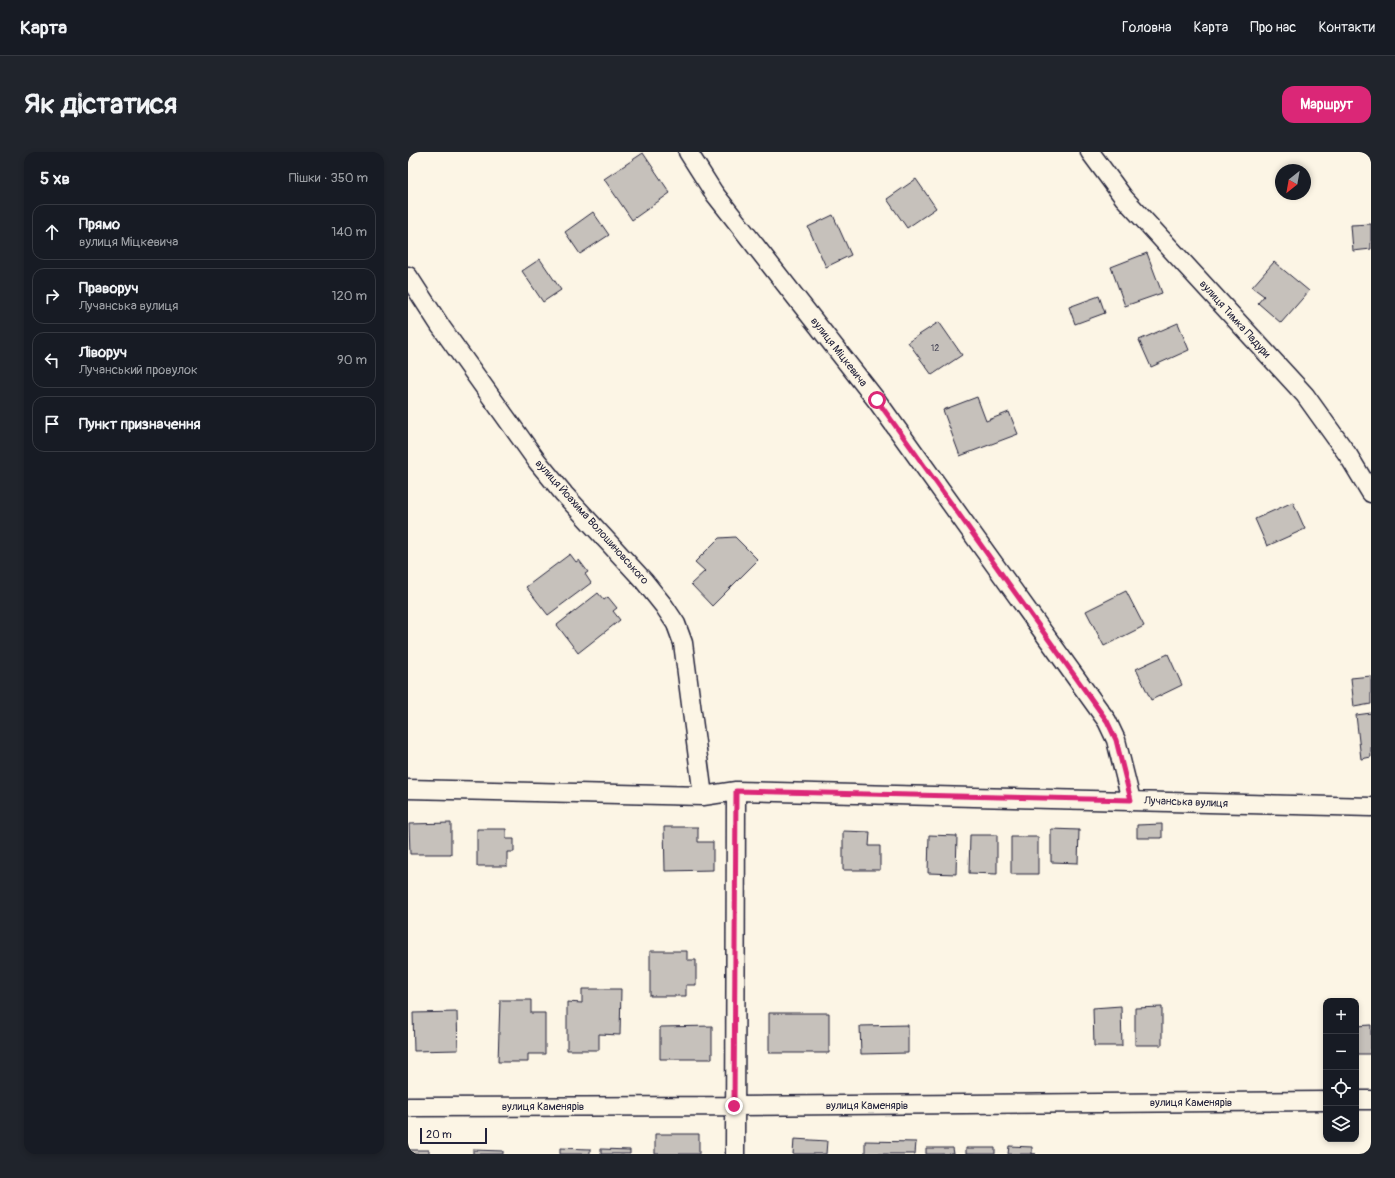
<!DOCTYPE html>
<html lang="uk">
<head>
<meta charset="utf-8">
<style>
	:root { --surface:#171b24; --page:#20242c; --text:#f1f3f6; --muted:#9ea1a6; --line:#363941; --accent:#db2777 }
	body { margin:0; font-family:Pangolin,sans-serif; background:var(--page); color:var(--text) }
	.controls { position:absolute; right:12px; bottom:12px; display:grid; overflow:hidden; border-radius:8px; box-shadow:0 2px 6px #0003 }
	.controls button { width:36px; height:36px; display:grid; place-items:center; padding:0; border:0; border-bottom:1px solid var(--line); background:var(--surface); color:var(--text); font:20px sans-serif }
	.compass { position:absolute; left:867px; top:12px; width:36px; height:36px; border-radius:50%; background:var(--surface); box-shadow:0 2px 6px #0003; rotate:211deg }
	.scale { position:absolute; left:12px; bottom:10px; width:67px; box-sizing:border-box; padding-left:4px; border:2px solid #22223b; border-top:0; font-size:11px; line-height:14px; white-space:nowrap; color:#22223b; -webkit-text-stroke:3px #fcf5e5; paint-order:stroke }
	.stop { position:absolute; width:12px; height:12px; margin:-9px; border:3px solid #db2777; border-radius:50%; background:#fff }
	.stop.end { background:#db2777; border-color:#fff; box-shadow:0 1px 4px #0008 }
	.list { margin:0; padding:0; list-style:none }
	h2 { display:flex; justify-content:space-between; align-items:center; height:52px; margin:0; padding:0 16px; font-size:17px }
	h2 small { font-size:13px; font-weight:400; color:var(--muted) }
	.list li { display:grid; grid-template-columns:26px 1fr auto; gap:12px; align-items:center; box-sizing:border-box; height:56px; margin:0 8px 8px; padding:0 8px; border:1px solid var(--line); border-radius:12px }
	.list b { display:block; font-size:15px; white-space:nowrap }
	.list p { margin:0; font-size:13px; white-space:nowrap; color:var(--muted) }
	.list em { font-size:13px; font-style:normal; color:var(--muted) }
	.icon { flex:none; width:22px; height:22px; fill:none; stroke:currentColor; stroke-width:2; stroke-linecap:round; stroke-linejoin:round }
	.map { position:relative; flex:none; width:963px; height:1002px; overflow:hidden; border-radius:12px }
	header { display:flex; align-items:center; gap:24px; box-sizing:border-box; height:56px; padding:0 20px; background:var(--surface); border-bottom:1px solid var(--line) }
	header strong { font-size:19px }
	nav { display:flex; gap:22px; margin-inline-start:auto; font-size:14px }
	.intro { display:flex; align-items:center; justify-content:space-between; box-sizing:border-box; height:96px; padding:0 24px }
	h1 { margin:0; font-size:28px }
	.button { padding:10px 18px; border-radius:12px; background:var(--accent); color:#fff; font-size:14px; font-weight:700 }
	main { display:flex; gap:24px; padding:0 24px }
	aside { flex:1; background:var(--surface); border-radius:12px; box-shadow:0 2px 6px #0003 }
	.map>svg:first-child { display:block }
	.building { fill:#c6c1bb; stroke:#22223b }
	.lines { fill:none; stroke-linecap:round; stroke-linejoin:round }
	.minor-casing { stroke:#22223b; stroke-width:21 }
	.minor { stroke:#fcf5e5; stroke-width:18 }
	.route { stroke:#db2777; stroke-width:5 }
	.labels { text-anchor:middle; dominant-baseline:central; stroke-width:3; stroke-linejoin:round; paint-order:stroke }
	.number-label { font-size:9px; fill:#4b4a5b }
	.street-label { font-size:11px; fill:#22223b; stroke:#fcf5e5 }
</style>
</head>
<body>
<header>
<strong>Карта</strong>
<nav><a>Головна</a><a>Карта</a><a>Про нас</a><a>Контакти</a></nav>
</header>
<div class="intro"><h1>Як дістатися</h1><a class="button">Маршрут</a></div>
<main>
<aside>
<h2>5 хв<small>Пішки · 350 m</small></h2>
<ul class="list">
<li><svg class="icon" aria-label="ahead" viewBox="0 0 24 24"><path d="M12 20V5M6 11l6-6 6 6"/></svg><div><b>Прямо</b><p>вулиця Міцкевича</p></div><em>140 m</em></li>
<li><svg class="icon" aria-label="right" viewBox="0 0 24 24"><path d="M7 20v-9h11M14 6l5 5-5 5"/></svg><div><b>Праворуч</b><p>Лучанська вулиця</p></div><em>120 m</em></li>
<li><svg class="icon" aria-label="left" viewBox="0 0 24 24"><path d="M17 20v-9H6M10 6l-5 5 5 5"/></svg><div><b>Ліворуч</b><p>Лучанський провулок</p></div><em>90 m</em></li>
<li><svg class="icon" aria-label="arrive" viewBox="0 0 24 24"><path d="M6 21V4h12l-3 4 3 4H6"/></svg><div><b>Пункт призначення</b></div></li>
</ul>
</aside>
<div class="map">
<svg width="963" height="1002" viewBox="0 0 963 1002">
	<rect width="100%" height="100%" fill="#fcf5e5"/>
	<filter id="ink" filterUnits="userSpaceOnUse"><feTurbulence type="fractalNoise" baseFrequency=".025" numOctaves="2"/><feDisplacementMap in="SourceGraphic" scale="8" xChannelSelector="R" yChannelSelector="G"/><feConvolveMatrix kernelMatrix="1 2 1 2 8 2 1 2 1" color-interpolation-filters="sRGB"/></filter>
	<g filter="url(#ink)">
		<!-- building -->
		<path class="building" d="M235,1L262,41L224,68L196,27Z
			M508,27L528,56L499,76L479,47Z
			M185,60L201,83L172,102L157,80Z
			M425,63L443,103L418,115L400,75Z
			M963,72V97L945,99L943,73Z
			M739,101L754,141L717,154L703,115Z
			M132,107L153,138L135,150L114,119Z
			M866,110L901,139L873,171L850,151L856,144L844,135Z
			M691,144L697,161L667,172L661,155Z
			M531,170L554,203L524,223L500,190Z
			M770,171L781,198L743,215L731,188Z
			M569,245L578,269L601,260L610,282L552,304L535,258Z
			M885,350L897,377L859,394L847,367Z
			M327,385L350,408L304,454L283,432L297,419L287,410L311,386Z
			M162,402L168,410L171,408L180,420L177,422L183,431L140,463L118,435Z
			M718,439L736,474L696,494L678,459Z
			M190,441L196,448L200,445L209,456L205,459L212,468L170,501L149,473Z
			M760,502L774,533L743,548L728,517Z
			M963,524V552L946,555L943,526Z
			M963,561V605L953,607L948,563Z
			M43,671V702H2L1,672Z
			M754,672V686H729V673Z
			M256,675H290V690H305V718L257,719Z
			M69,677H98V687H106V700H99V714H69Z
			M643,677L671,678L670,711L643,710Z
			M435,679L462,680L461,694H472V718H435Z
			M521,683L549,684L548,722L520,721Z
			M562,683H589V722L561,721Z
			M603,685H630V722H603Z
			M242,799H279V808H288V833H278V844H242Z
			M174,837H213L212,883L191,882V898H159V850L174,851Z
			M92,848H123V861H137V902H120V910H90Z
			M713,854L714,894H686L685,856Z
			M754,855V893H727V856Z
			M49,860L50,898L6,899L5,861Z
			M361,861H421V901H361Z
			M500,873V901L453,902L452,874Z
			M963,873V902H948V874Z
			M304,874V907H252V875Z
			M247,982H291V1002H247Z
			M386,987L419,989L418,1002H385Z
			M457,989L508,990L507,1002H457Z
			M601,994L624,995V1002H628H600Z
			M152,996L182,997V1002H152Z
			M518,996H545L546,1002H518Z
			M558,996H587V1002H558Z
			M193,997L222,998V1002H193Z
			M0,998H21V1002H0Z
			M65,998L95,999V1002H65Z"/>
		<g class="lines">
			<!-- minor casing -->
			<g class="minor-casing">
				<path id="minor" d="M280,0L306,41L469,249L699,569L708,588L723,648
					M682,0L716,46L897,243L940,303L963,341
					M0,124L33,175L129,309L156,342L236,429L256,454L268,472L275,491L295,644
					M0,637L295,644L328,639L963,655
					M948,948H963
					M0,955L326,954L918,949
					M327,1002L328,639"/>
			</g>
			<!-- minor -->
			<use href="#minor" class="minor"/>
		</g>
	</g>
	<g class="lines" filter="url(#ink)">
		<!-- route -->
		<path class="route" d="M326,954L328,639L723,648L708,588L699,569L469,248"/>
	</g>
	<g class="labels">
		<!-- number labels -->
		<g class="number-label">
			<text x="527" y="196">12</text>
		</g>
		<!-- street labels -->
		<g class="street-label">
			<text transform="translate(827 167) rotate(48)">вулиця Тимка Падури</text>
			<text transform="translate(431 200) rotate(52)">вулиця Міцкевича</text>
			<text transform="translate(184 370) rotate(48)">вулиця Йоахима Волошиновського</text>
			<text transform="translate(778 650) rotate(2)">Лучанська вулиця</text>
			<text x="783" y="950">вулиця Каменярів</text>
			<text x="459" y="953">вулиця Каменярів</text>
			<text x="135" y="954">вулиця Каменярів</text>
		</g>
	</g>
</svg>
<div class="controls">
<button>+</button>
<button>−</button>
<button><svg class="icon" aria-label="locate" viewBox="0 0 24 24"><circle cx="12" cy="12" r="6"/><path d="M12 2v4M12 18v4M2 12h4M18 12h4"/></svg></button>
<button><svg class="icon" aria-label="layers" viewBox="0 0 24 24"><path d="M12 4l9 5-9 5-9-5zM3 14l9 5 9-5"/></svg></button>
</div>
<svg class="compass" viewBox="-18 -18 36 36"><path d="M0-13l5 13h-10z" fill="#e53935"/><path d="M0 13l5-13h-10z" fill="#9ea1a6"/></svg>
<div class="scale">20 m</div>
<div class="stop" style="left:469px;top:248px"></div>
<div class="stop end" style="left:326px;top:954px"></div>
</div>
</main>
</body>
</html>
